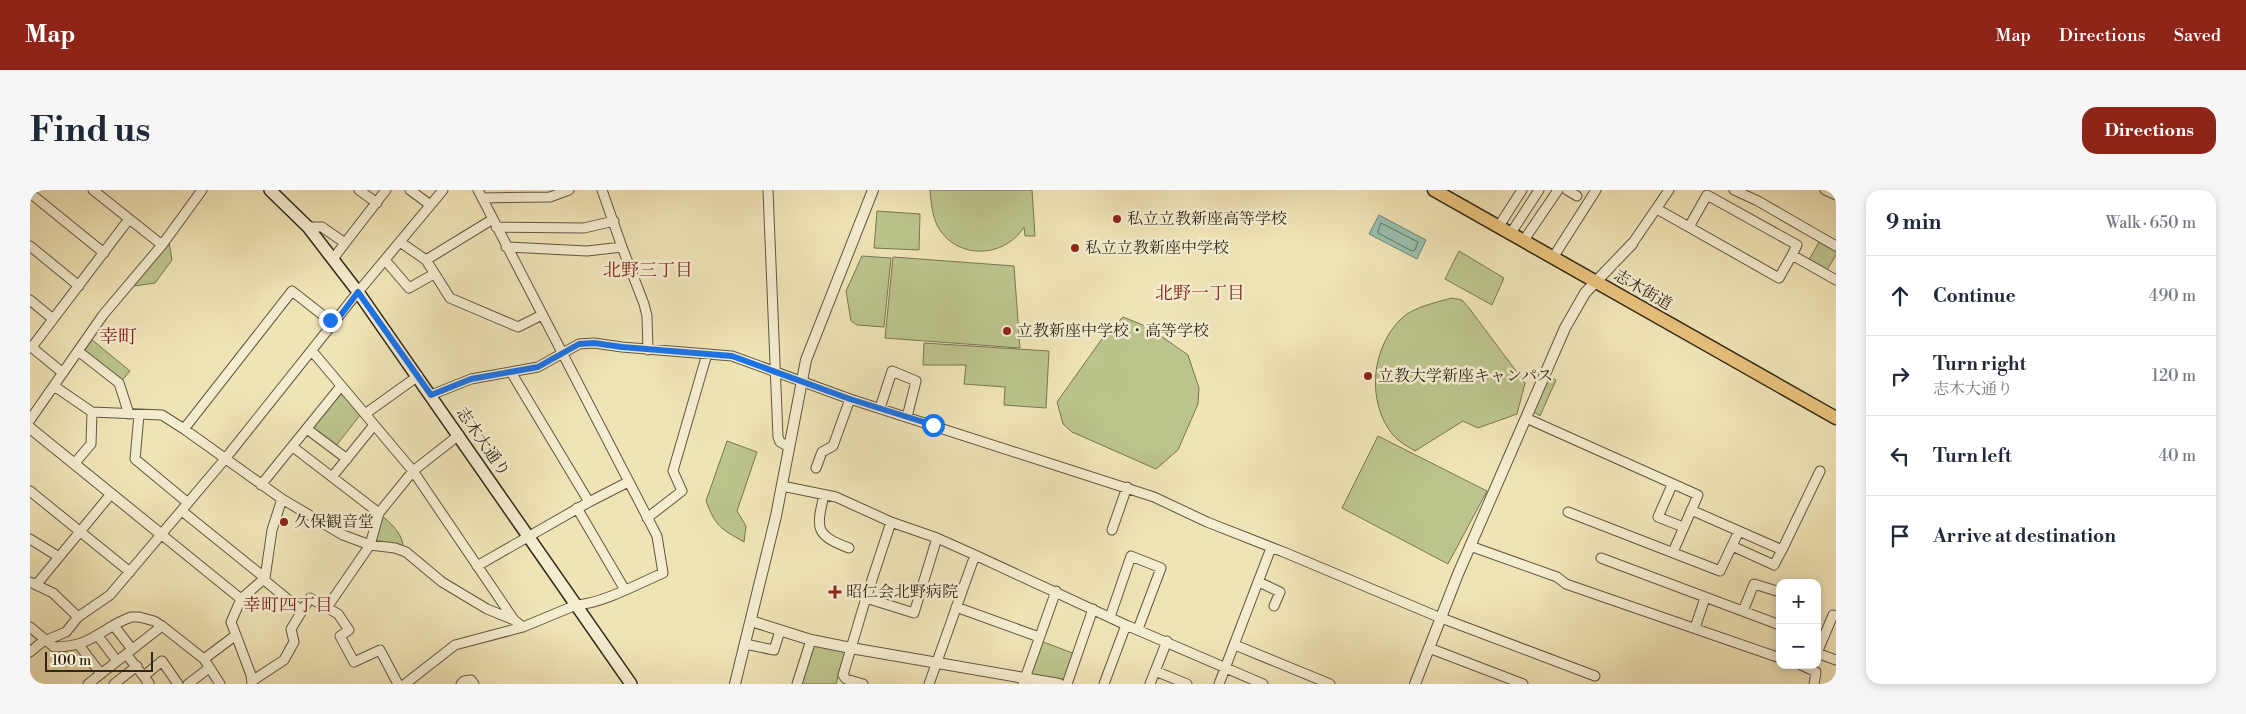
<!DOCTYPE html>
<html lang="en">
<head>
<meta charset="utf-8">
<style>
	:root { --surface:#fff; --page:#f6f6f7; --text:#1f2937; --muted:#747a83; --line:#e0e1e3; --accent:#8f2418 }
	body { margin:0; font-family:"Libre Bodoni","Noto Serif JP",serif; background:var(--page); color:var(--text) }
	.controls { position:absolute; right:15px; bottom:15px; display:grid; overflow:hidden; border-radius:10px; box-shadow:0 2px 8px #0003 }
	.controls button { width:45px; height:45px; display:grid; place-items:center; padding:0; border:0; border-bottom:1px solid var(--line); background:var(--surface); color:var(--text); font:25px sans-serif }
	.scale { position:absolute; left:15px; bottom:12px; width:108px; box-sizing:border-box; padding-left:5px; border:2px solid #312719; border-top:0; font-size:14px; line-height:18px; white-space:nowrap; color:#312719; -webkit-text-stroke:4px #f5edd0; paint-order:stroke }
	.stop { position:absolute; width:15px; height:15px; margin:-11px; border:4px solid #1a73e8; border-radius:50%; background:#fff }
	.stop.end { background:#1a73e8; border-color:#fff; box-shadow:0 1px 5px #0008 }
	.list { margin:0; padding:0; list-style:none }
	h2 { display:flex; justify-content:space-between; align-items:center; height:65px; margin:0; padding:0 20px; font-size:21px }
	h2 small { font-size:16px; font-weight:400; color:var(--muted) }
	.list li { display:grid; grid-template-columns:32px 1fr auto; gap:15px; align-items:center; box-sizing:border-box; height:80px; padding:0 20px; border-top:1px solid var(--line) }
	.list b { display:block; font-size:19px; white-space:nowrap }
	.list p { margin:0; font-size:16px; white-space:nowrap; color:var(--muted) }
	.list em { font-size:16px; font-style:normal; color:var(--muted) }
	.icon { flex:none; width:28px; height:28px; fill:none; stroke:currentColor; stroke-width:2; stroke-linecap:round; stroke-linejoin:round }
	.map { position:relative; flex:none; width:1806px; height:494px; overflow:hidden; border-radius:15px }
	header { display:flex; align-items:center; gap:30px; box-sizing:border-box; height:70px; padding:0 25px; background:var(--accent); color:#fff }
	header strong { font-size:24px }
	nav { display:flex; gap:28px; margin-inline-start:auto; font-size:18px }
	.intro { display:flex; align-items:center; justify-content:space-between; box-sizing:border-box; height:120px; padding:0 30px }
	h1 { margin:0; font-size:35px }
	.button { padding:12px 22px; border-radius:15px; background:var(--accent); color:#fff; font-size:18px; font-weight:700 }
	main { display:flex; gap:30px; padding:0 30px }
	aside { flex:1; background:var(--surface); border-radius:15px; box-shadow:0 2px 8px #0003 }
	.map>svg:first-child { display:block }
	.green { fill:#bcc48d; stroke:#767653 }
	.water { fill:#9abfaf; stroke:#708273 }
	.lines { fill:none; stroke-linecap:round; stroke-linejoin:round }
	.shore { stroke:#667364; stroke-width:1 }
	.minor-casing { stroke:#615640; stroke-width:11 }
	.tertiary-casing { stroke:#615640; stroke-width:12 }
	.secondary-casing { stroke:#312719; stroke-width:14 }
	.primary-casing { stroke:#312719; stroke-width:15 }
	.minor { stroke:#f5edd0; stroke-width:9 }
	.tertiary { stroke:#f5edd0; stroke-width:10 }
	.secondary { stroke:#f5edd0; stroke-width:11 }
	.primary { stroke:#e8c27c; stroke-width:12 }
	.route { stroke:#1a73e8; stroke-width:6 }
	.poi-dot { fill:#8f2418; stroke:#f5edd0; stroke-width:2 }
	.labels { text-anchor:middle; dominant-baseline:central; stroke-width:5; stroke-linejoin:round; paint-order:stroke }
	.poi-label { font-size:16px; fill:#312719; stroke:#f5edd0; text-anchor:start }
	.street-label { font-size:16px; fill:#312719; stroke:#f5edd0 }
	.neighbourhood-label { font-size:18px; fill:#7a1f14; stroke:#f5edd0 }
	.quarter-label { font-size:19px; fill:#7a1f14; stroke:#f5edd0 }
</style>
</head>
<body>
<header>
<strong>Map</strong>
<nav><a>Map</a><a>Directions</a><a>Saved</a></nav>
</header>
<div class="intro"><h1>Find us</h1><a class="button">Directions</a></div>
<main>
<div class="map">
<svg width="1806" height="494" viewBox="0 0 1806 494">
	<rect width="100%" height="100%" fill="#f0e4b7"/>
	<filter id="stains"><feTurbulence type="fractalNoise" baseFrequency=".004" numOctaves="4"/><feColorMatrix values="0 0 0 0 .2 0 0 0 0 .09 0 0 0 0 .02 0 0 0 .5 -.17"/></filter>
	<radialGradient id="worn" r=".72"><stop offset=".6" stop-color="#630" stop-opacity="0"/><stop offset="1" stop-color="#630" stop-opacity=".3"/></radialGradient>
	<!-- green -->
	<path class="green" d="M900,0H1002L1005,46H995L994,37C974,69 925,70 907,35C902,24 901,12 900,0Z
		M847,21L890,24L889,60L844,58Z
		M1790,50L1806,59V65L1797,80L1779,70Z
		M139,52L142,70L125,93L104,96Z
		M1429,61L1474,88L1462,115L1415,89Z
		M832,66L861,68L854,137L827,135L821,131L816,101Z
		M863,67L984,76L990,158L855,148Z
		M1422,108L1432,110L1439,118L1495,193L1487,224L1448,238L1433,231L1385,261C1377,256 1369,252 1363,245C1336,212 1341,157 1372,128C1383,117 1408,112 1422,108Z
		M1093,127L1118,137L1158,165L1169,198L1168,214L1148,260L1126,279L1042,242L1033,234L1027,212L1074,146Z
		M61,149L100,181L90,193L52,161Z
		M894,153L1019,161L1016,218L974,215L975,197L934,194L936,175H893Z
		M1519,187L1526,190L1510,226L1504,222Z
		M310,202H313L331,224L305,257L281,239Z
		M1348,246L1457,301L1418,374L1312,318Z
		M697,251L727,262L707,321L716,336L714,352C690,338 686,337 676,311Z
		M351,328H355C364,337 374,346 373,359L344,352Z
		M1011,451L1045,464L1035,492L998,486Z
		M783,455L815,462L806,494H771Z"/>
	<!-- water -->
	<path class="water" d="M1349,25L1396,50L1387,69L1339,44Z"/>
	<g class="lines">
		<!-- shore -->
		<path class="shore" d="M1351,33L1388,52L1385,60L1382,61L1348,43Z"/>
		<!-- minor casing -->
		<g class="minor-casing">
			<path id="minor" d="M63,0L132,55
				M329,0L347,13
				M380,0L399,14
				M572,0L592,57L614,114L617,126L618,160
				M738,0L748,247L750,252L759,257
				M1537,0L1547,6
				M1704,0L1728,11L1806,56
				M1795,0L1806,5
				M0,3L74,63
				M452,8L520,7L539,0
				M1627,19L1749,88L1762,65L1806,90
				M1469,36L1492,0
				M278,37H292L315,53L356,0
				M466,37L554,38L584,31
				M1659,37L1677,5L1767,55L1762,65
				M1481,43L1509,0
				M1494,50L1528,0
				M370,52L396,70L420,108L488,137L512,125
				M1602,54L1639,0
				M0,56L49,96
				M476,57L557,61L592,57
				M1524,66L1566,0
				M303,69L315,53
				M355,70L379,98L404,84
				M396,70L463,29
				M0,110L23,129
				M0,156L33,183
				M2,157L99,29
				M48,161L89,193L99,224
				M282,161L383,281L484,430
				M481,182L559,312
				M24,196L62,222L132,225L154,239L252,309L313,345L340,355L365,358L376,362L412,392L457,419L484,430L493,437
				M401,205L441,189L508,177L549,154L564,153L592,157L702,166L820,209L1124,307L1177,332L1256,363L1406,426L1565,486
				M850,218L862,181L886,191L877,227
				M335,224L388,186
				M109,225L105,269L158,313
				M1496,228L1668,305L1643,362
				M0,230L73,125L132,55L172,0
				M154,239L262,101L304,134
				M277,239L317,269
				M263,257L349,323
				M44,274L61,254L62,222
				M786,278L792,262L803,256L820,209
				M302,287L344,235
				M231,295L311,196
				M1642,295L1628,327L1653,337
				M752,296L806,307L861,332
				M0,301L100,382
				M794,305C786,339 785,345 819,358
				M547,318L595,400
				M1661,320L1752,360L1790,281
				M152,321L235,388
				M1538,322L1690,381L1709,341
				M617,328L652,301L643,281L677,164
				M1082,340L1097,297
				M132,345L211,409
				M0,349L29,367
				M1440,356L1527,387L1536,394L1750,468
				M1702,356L1744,375L1752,360
				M1571,368L1750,435
				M447,376L559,312L598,292
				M233,389L272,421
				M0,392L23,403L48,427
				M1229,392L1250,402L1244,416
				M6,395L81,304
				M836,408L861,332L907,348
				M298,416L340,355L349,323L383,281L429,245
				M926,417L1009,447
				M1713,421L1724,394L1750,402
				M1080,427L1101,366L1131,378L1108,439
				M84,436L102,459
				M0,437L24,457C63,457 69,439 101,427H109L124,431L132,436L174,469L190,494
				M1665,438L1675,408
				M68,446L87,471
				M715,454L744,460L750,441
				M49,455L71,484
				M1205,455L1300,494
				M1399,458L1493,494
				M0,462L12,452L36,442L48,427L80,405L195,269L328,102L413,0
				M1787,463L1803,425
				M1787,463L1806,470
				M96,464L119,493L117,494
				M174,469L206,445
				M1771,475L1786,482L1784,494
				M1125,481L1157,494
				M114,486L132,471L148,494
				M222,491L254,470L264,452L261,439L280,408L308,424L319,440L310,446L324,472L350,460L368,494
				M58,494L132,436
				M84,494L107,476
				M158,494L179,478
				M222,494L221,485L201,432L211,409L235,388L242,340L252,309
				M375,494L425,455L493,437L546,415C571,414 610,393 633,383L627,346L448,0
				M431,494L434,491L441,490L444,494
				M767,494L781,450
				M833,494L816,489L813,485L836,408L884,423L907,348L945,365
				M899,494L945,365L1096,435L1233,494
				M993,494L1026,401
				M1037,494L1063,419
				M1074,494L1096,435
				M1120,494L1137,451
				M1189,494L1241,358"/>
		</g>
		<!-- tertiary casing -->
		<g class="tertiary-casing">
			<path id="tertiary" d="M0,238L132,345
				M721,431L781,450L821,458L1029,494
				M705,494L746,326L776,170L843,0
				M1385,494L1428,384L1535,138L1555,103L1602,54"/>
		</g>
		<!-- secondary casing -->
		<g class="secondary-casing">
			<path id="secondary" d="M240,0L278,37L328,102L601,494"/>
		</g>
		<!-- primary casing -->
		<g class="primary-casing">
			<path id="primary" d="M1404,0L1806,228"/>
		</g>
		<!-- minor -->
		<use href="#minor" class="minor"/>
		<!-- tertiary -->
		<use href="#tertiary" class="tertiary"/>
		<!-- secondary -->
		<use href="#secondary" class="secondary"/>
		<!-- primary -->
		<use href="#primary" class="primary"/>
	</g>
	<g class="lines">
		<!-- route -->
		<path class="route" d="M300,130L304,134L328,102L401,205L441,189L508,177L549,154L564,153L592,157L702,166L820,209L903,235"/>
	</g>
	<!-- markers -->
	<g class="poi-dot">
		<circle cx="1087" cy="29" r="5"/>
		<circle cx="1045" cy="58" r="5"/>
		<circle cx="977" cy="141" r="5"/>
		<circle cx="1338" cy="186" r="5"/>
		<circle cx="254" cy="332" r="5"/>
		<path d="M802.5 394.5h5v5h5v5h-5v5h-5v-5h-5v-5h5z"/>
	</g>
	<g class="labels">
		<!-- poi labels -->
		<g class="poi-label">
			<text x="1097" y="29">私立立教新座高等学校</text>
			<text x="1055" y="58">私立立教新座中学校</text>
			<text x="987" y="141">立教新座中学校・高等学校</text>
			<text x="1348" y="186">立教大学新座キャンパス</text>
			<text x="264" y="332">久保観音堂</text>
			<text x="816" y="402">昭仁会北野病院</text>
		</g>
		<!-- street labels -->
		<g class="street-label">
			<text transform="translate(1613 100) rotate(30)">志木街道</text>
			<text transform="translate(453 252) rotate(55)">志木大通り</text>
		</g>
		<!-- neighbourhood labels -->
		<g class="neighbourhood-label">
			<text x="618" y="80">北野三丁目</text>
			<text x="1170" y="103">北野一丁目</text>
			<text x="258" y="415">幸町四丁目</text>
		</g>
		<!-- quarter labels -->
		<g class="quarter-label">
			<text x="88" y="147">幸町</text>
		</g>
	</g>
	<rect width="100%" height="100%" filter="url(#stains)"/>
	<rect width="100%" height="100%" fill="url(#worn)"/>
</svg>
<div class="controls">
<button>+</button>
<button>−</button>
</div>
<div class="scale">100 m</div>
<div class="stop" style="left:903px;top:235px"></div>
<div class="stop end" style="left:300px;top:130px"></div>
</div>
<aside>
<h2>9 min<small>Walk · 650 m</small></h2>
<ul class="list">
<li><svg class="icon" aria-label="ahead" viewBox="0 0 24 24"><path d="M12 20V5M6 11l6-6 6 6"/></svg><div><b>Continue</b></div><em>490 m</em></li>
<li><svg class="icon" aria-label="right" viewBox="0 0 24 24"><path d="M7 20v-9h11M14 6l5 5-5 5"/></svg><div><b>Turn right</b><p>志木大通り</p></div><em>120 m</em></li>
<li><svg class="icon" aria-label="left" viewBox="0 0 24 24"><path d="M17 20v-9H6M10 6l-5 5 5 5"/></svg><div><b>Turn left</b></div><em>40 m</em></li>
<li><svg class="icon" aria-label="arrive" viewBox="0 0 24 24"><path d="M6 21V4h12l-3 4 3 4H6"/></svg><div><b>Arrive at destination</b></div></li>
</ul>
</aside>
</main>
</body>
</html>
